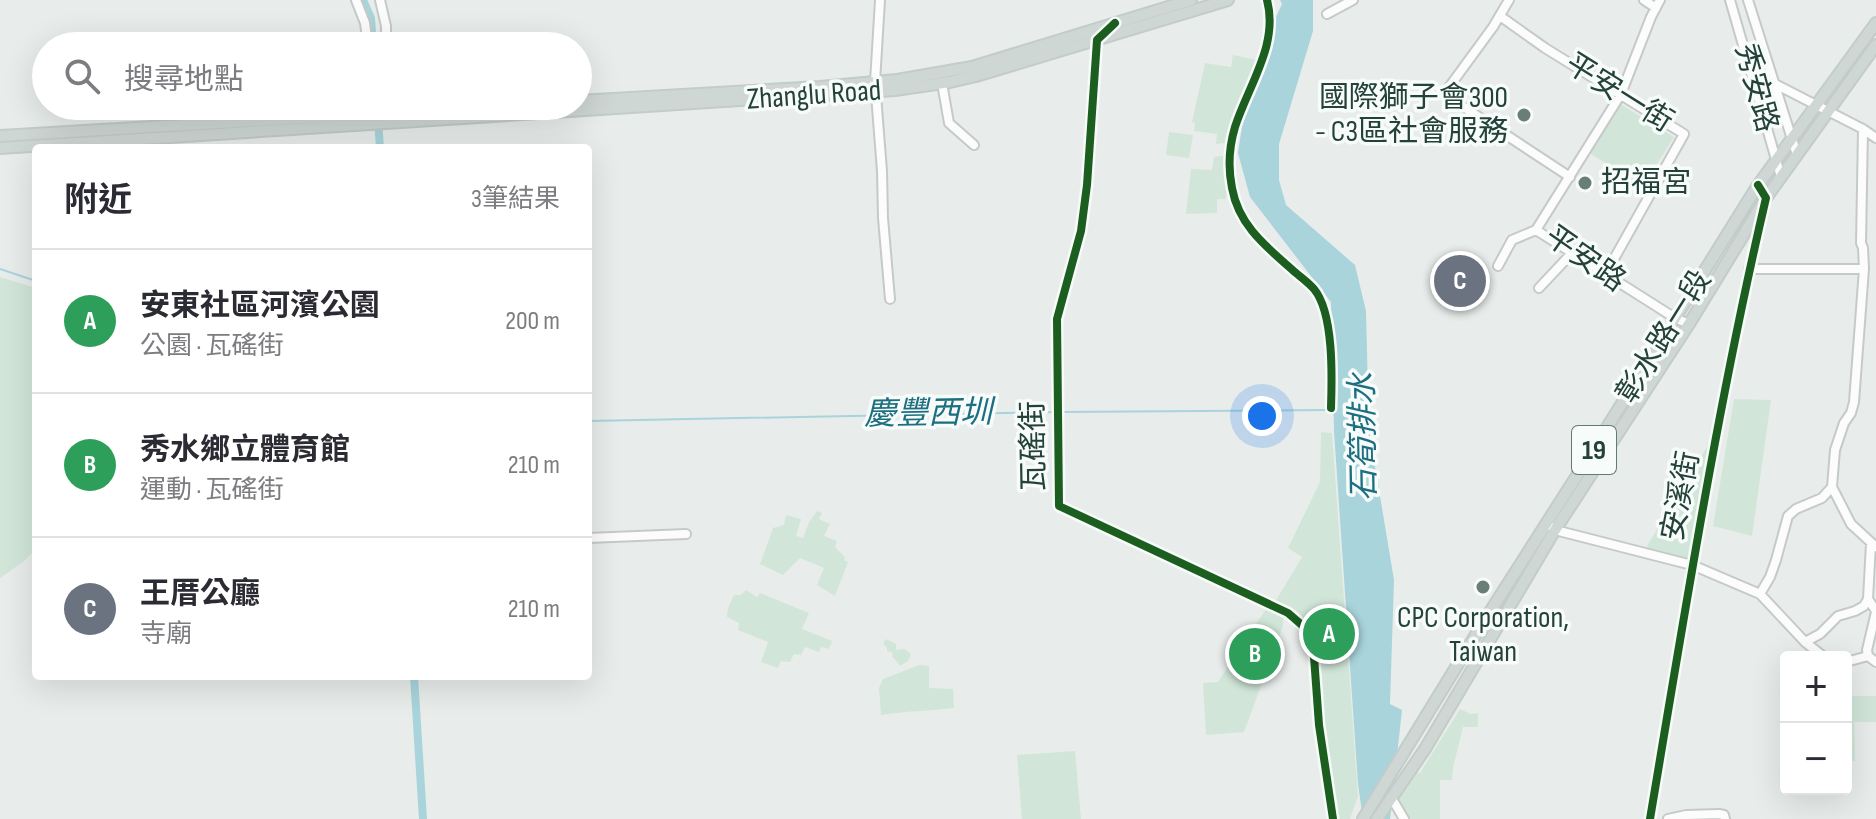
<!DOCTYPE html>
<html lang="zh-TW">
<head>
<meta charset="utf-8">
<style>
	:root { --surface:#fff; --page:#f2f2f3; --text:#2b2b33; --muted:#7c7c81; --line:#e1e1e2; --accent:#0f766e }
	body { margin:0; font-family:"Sofia Sans Condensed","Noto Sans TC",sans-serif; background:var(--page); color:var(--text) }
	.controls { position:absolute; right:24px; bottom:24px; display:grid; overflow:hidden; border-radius:8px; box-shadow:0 8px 32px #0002 }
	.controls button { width:72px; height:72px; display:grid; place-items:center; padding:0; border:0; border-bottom:2px solid var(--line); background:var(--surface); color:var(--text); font:40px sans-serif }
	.you { position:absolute; left:1262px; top:416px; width:28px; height:28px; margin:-20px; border:6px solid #fff; border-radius:50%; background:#1a73e8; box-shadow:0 0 0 12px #1a73e833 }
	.badge { display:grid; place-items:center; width:52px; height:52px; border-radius:50%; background:var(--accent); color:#fff; font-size:26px; font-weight:700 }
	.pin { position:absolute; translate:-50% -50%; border:4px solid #fff; box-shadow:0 2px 8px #0006 }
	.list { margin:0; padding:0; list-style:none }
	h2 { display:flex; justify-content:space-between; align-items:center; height:104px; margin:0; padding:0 32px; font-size:34px }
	h2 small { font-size:26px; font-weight:400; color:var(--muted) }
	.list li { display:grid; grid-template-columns:52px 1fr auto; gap:24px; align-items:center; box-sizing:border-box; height:144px; padding:0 32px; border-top:2px solid var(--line) }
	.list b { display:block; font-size:30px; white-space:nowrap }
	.list p { margin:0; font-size:26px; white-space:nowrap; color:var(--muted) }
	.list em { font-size:26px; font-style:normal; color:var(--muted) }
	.icon { flex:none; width:44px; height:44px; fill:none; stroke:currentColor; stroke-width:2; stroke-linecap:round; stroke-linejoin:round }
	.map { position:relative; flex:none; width:1876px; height:819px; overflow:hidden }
	.search { position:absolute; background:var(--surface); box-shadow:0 8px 32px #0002; left:32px; top:32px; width:560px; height:88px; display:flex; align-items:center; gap:20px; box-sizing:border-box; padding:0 28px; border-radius:44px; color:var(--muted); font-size:30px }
	.panel { position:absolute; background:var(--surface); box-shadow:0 8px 32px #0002; left:32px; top:144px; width:560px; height:536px; border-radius:8px }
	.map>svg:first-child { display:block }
	.green { fill:#d1e6d8 }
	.water { fill:#a9d4db }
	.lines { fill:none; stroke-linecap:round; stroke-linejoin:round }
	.stream { stroke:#a9d4db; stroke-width:2 }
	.canal { stroke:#a9d4db; stroke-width:8 }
	.minor-casing { stroke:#c5cac8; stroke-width:12 }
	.major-casing { stroke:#c3ccc9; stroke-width:14 }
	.minor { stroke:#fcfcfc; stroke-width:8 }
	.major { stroke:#cfd7d5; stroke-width:10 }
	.cycleway-casing { stroke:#f7fbf9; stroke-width:13 }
	.cycleway { stroke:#1b5e20; stroke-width:8 }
	.poi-dot { fill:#697e78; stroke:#f7fbf9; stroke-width:3 }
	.labels { text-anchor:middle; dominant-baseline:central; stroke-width:7; stroke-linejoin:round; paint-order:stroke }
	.shield { fill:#f7fbf9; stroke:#637a73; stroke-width:2 }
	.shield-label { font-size:28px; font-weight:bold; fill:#24423a }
	.street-label { font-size:30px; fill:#24423a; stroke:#f7fbf9 }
	.poi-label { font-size:30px; fill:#24423a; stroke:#f7fbf9; text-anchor:end }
	.water-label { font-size:32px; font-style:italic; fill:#1c6f80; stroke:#f7fbf9 }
</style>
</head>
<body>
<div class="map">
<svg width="1876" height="819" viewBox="0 0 1876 819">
	<rect width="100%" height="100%" fill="#e8edeb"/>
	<!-- green -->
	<path class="green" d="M1233,55L1261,61L1230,151L1223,143L1216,144L1217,134L1194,131L1195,123L1192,122L1205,63L1231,67Z
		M1620,104L1674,137L1643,186L1589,153Z
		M1169,132L1193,135L1189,158L1166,155Z
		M1229,155V174L1226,199H1217V213L1186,214L1191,169L1212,170L1214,157Z
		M0,277L36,288V549L23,562L0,578Z
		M1734,399L1771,400L1752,536L1713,526Z
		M1321,432L1332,433L1358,796L1350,819H1333L1322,717L1317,646L1305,622L1275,602L1302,557L1288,548L1320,482Z
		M1710,442L1712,445L1692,559L1688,562L1649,553L1647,546Z
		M817,511L822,513L819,519L830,524L824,536L837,541L835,547L845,557L844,560L848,562L835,596L817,585L824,568L800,558L783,575L760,564L773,528L784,525L786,515L801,519L796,536L803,538L809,522Z
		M746,590L757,597L760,593L809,613L802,629L832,641L829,649L821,647L819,652L805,647L801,655L794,654L790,662L781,661L778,668L761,662L768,642L738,630L739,623L727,617L728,608L734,595H741Z
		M1266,609L1283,617V626L1244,732L1206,735L1203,683L1218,682Z
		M886,639L896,644V650L905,649L911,654L908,661L900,666L892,656L893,653L887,651V647L883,644Z
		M919,665L929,666V688L953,689L954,708C930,711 905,711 881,715L879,688L883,679Z
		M1846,696H1876V722H1854L1855,761H1846Z
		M1460,709L1471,714L1478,713V727H1463L1453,768L1452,780H1440V819H1409L1394,797L1410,772L1420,773Z
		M1075,751L1081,819H1022L1017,755Z"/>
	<!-- water -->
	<path class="water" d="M1280,0H1313V31L1279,144V180L1286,205L1355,265L1366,311L1369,430L1394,580L1390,704L1402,710L1390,819H1363L1358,784L1334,431L1331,302L1250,197L1238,153L1246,100L1272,26L1282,4Z"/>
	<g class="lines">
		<!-- stream -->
		<path class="stream" d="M0,269L36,281
			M1061,412L1327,410
			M588,421L1055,412"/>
		<!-- canal -->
		<path class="canal" d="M363,0L371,18L373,46
			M377,106L380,148
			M414,676L423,819"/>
		<!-- minor casing -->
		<g class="minor-casing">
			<path id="minor" d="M356,0L365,23L368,46
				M380,0L386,26V46
				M880,0L875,82L882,171L883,218L890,299
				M1267,0C1279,45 1248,86 1235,127C1229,147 1228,168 1232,188C1239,227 1268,248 1296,273C1302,278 1309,283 1314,289C1334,313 1332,378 1331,408
				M1509,0L1493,27L1444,94L1570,177
				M1644,0L1656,8
				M1660,0L1651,17L1621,94L1536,230L1675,318L1689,324
				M1730,0L1781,177
				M1748,0L1797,155
				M1327,14L1353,0
				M1500,16L1545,48L1684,134L1605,275
				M1098,38L1097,40L1087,185L1081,231L1057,319L1059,506L1288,613L1303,626L1313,643L1319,725L1333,819
				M942,83L949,123L974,145
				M1773,83L1863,129L1876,138
				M1863,129L1861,243L1863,248L1864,269L1854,402L1851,413L1844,423L1835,450L1832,487L1851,524L1876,547
				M1498,266L1512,240L1536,230
				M1749,269H1864
				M1539,288L1571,254
				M1551,527L1555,530L1692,565L1760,594L1805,642L1824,657
				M588,538L686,534
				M1871,543L1868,599L1876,611
				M1760,594L1770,577L1776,560L1788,516L1796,509L1822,498L1832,487
				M1876,612L1867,650L1868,656L1876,662
				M1805,642L1820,634L1838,616L1855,611L1864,606L1868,599
				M1846,662L1868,656
				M1391,797L1404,819
				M1650,819C1685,611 1718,403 1766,198L1758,185
				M1668,819L1686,815L1719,814L1724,815L1725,819"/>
		</g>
		<!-- major casing -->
		<g class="major-casing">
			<path id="major" d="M578,101L820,87L897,80L972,67L1191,0
				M0,136L506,106
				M0,148L895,90L950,82L976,76L1228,0
				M1363,819L1488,615L1578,474L1758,185L1876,23
				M1377,819L1425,749L1555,530L1689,324L1766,198L1876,45"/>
		</g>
		<!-- minor -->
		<use href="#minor" class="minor"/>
		<!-- major -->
		<use href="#major" class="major"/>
		<!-- cycleway casing -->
		<g class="cycleway-casing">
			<path id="cycleway" d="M1267,0C1279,45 1248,86 1235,127C1229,147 1228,168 1232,188C1239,227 1268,248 1296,273C1302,278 1309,283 1314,289C1334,313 1332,378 1331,408
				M1115,23L1097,40L1087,185L1081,231L1057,319L1059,506L1288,613L1303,626L1313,643L1319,725L1333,819
				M1650,819C1685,611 1718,403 1766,198L1758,185"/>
		</g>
		<!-- cycleway -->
		<use href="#cycleway" class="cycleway"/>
	</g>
	<!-- markers -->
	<g class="poi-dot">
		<circle cx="1524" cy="115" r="8"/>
		<circle cx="1585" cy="183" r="8"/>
		<circle cx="1483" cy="587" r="8"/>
	</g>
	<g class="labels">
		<!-- shield labels -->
		<rect class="shield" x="1572" y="426" width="44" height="48" rx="6"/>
		<g class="shield-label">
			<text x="1594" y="450">19</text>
		</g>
		<!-- street labels -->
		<g class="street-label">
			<text transform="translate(1756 88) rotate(75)">秀安路</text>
			<text transform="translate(1619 93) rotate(32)">平安一街</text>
			<text transform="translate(814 95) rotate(-4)">Zhanglu Road</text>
			<text transform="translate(1585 259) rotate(35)">平安路</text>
			<text transform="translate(1664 337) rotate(-58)">彰水路一段</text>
			<text transform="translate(1034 446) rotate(-91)">瓦磘街</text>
			<text transform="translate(1681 496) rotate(-79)">安溪街</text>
		</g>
		<!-- poi labels -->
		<g class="poi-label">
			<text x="1508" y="98">國際獅子會300<tspan x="1508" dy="34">- C3區社會服務</tspan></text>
			<text x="1601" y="183" text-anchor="start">招福宮</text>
			<text x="1483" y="618" text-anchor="middle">CPC Corporation,<tspan x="1483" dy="34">Taiwan</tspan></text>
		</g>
		<!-- water labels -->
		<g class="water-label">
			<text transform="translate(928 414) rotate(-1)">慶豐西圳</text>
			<text transform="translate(1364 437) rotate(-91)">石筍排水</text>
		</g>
	</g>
</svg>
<div class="controls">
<button>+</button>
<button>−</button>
</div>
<div class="you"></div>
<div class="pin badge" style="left:1329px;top:634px;background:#2e9e5b">A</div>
<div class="pin badge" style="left:1255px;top:654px;background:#2e9e5b">B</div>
<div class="pin badge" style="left:1460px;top:281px;background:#6b7280">C</div>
<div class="search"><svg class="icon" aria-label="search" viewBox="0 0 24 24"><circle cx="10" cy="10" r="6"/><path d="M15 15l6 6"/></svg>搜尋地點</div>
<section class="panel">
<h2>附近<small>3筆結果</small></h2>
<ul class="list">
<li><span class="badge" style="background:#2e9e5b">A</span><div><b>安東社區河濱公園</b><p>公園 · 瓦磘街</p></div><em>200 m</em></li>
<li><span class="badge" style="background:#2e9e5b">B</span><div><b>秀水鄉立體育館</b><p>運動 · 瓦磘街</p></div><em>210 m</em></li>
<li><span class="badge" style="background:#6b7280">C</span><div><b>王厝公廳</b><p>寺廟</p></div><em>210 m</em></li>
</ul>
</section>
</div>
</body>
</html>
